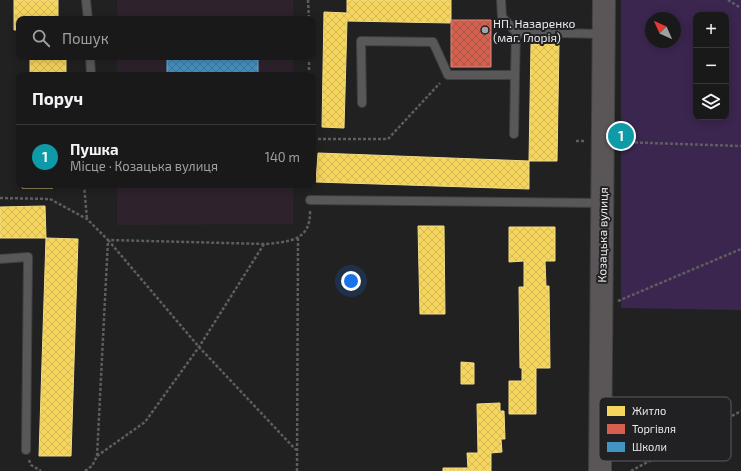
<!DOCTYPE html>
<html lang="uk">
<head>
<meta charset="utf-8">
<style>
	:root { --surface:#19191a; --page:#262627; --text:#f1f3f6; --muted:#9fa0a2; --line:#373839; --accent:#a4a3a5 }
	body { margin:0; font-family:"Exo 2",sans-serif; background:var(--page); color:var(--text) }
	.controls { position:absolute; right:12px; top:12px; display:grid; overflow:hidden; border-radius:8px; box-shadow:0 2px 10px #0003 }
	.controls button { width:36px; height:36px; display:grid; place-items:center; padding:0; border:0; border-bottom:1px solid var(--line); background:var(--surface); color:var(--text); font:20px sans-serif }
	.compass { position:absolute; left:645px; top:12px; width:36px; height:36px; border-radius:50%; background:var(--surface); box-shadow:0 2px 10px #0003; rotate:315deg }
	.you { position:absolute; left:351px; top:281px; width:14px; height:14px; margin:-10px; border:3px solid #fff; border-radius:50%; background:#1a73e8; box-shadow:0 0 0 6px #1a73e833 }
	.badge { display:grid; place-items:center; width:26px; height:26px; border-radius:50%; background:var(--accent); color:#fff; font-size:13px; font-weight:700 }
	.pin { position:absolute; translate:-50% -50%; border:2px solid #fff; box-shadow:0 1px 4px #0006 }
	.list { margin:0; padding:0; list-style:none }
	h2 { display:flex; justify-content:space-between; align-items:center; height:52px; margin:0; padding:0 16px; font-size:17px }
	h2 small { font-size:13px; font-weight:400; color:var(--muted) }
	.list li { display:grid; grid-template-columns:26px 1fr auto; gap:12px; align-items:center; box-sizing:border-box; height:64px; padding:0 16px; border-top:1px solid var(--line) }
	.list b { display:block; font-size:15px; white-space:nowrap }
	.list p { margin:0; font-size:13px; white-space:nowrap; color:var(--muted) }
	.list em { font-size:13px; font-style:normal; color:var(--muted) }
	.icon { flex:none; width:22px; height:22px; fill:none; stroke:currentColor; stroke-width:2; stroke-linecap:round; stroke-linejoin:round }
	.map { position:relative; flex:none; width:741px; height:471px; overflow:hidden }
	.search { position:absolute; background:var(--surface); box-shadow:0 2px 10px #0003; left:16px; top:16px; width:300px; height:44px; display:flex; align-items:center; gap:10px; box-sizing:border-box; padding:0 14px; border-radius:8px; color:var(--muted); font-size:15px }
	.panel { position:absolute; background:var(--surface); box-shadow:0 2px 10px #0003; left:16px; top:72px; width:300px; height:116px; border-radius:8px }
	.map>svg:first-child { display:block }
	.education { fill:#2e232d }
	.green { fill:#3b264f; fill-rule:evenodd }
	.homes { fill:url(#homes-cross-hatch); stroke:#f2db87 }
	.shops { fill:url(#shops-cross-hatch); stroke:#dc897c }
	.schools { fill:url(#schools-cross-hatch); stroke:#75adcf }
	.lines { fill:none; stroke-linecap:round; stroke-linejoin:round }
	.lane-casing { stroke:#403f41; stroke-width:10 }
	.secondary-casing { stroke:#403f41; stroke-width:24 }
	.path { stroke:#5e5d5f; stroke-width:2.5; stroke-dasharray:3 2; stroke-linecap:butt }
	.lane { stroke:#585859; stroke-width:8 }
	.secondary { stroke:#5a5557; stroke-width:22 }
	.poi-dot { fill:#a4a3a5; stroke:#212023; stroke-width:1.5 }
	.labels { text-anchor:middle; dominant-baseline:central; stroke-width:4; stroke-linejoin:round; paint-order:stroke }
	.poi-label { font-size:12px; fill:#eae9eb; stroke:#212023; text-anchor:start }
	.street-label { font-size:12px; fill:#eae9eb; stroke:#212023 }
	.key { fill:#212023; stroke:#5d5c5f; stroke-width:1 }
	.key-label { font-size:11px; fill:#eae9eb }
</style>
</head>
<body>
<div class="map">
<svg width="741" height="471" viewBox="0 0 741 471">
	<defs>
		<pattern id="homes-cross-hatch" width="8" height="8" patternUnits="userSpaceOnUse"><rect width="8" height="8" fill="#f6d55c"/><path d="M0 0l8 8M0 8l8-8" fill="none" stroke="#d3b858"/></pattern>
		<pattern id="shops-cross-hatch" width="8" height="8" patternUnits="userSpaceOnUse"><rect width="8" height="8" fill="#d6604d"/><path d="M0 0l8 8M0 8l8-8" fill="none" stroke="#a4574b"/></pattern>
		<pattern id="schools-cross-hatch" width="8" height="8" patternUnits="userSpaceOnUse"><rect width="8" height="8" fill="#4393c3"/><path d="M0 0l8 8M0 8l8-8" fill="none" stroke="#447897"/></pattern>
	</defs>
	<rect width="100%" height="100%" fill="#212122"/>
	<!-- education -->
	<path class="education" d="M117,0H293V19H117Z
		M117,57H293V75H117Z
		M117,185H293V224L117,225Z"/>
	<!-- green -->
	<path class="green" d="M621,0H741V310L621,308ZM696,15H726V117H696ZM651,18H675V42H651Z"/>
	<!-- homes -->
	<path class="homes" d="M14,0H58V19H19V30H14Z
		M347,0H451V20L450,23L347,21L344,128L322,127L324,12L347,13Z
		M531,44H559L557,161H529Z
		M30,57H66V75H30Z
		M318,153L529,161V189L316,182Z
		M22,185H53V188H22Z
		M45,206L46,238H0V207Z
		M418,226H444L445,314H420Z
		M509,227H555V261H545L546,286H549L550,368H536V414H509V381H522V368H520L519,287H524V261L509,262Z
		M46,238L78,239L71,456H39Z
		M461,362L474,363V384H461Z
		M500,403V411H504L505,439H501L502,452L491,453V471H443V468H468L467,453H478L477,404Z"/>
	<!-- shops -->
	<path class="shops" d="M451,20H491V67H451Z"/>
	<!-- schools -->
	<path class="schools" d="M201,57H258V75H167V59Z"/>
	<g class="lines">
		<!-- lane casing -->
		<g class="lane-casing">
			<path id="lane" d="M86,0L88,19
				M501,0L502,17L516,32L603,34
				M90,57L91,75
				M362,103L361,41L433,42L448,75H515L516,32
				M514,134L515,75
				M310,200L601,203
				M0,259L28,257L26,450"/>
		</g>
		<!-- secondary casing -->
		<g class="secondary-casing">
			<path id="secondary" d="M600,471L604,0"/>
		</g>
		<!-- path -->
		<path class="path" d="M308,0L309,19
			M728,0L741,8
			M309,57V75
			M313,139H388L440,83
			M576,141H585
			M620,142L741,146
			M84,185L87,219
			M0,198L50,199L87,219L108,240L265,244C288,242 311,241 310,211
			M108,240L199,347L296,450
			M618,301L741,249
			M97,456L145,422L199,347L264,244
			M29,460L31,465L41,471
			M85,471L92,466L97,456L108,240
			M297,471L298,238
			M631,471L741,411"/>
		<!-- lane -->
		<use href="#lane" class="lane"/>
		<!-- secondary -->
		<use href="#secondary" class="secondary"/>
	</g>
	<!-- markers -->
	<circle class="poi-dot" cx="485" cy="30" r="4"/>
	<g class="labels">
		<!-- poi labels -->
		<g class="poi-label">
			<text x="493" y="23">НП. Назаренко<tspan x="493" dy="14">(маг. Глорія)</tspan></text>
		</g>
		<!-- street labels -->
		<g class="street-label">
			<text transform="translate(602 235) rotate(-89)">Козацька вулиця</text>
		</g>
	</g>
	<!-- legend -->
	<rect x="599" y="397" width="132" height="64" rx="6" class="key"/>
	<rect x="607" y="406" width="18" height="10" fill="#f6d55c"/>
	<rect x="607" y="424" width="18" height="10" fill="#d6604d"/>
	<rect x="607" y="442" width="18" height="10" fill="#4393c3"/>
	<g class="key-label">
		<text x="632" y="415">Житло</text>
		<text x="632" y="433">Торгівля</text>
		<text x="632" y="451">Школи</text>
	</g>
</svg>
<div class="controls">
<button>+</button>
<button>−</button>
<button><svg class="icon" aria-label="layers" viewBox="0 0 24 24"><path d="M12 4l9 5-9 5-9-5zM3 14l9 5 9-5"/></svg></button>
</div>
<svg class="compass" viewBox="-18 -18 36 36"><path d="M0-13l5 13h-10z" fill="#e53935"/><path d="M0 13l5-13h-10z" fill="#9fa0a2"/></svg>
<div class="you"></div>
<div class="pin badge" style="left:621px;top:136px;background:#0f9aa8">1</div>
<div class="search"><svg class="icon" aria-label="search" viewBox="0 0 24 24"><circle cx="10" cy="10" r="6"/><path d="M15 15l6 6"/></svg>Пошук</div>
<section class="panel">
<h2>Поруч<small></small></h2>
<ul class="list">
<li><span class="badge" style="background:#0f9aa8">1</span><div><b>Пушка</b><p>Місце · Козацька вулиця</p></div><em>140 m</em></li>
</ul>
</section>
</div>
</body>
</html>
